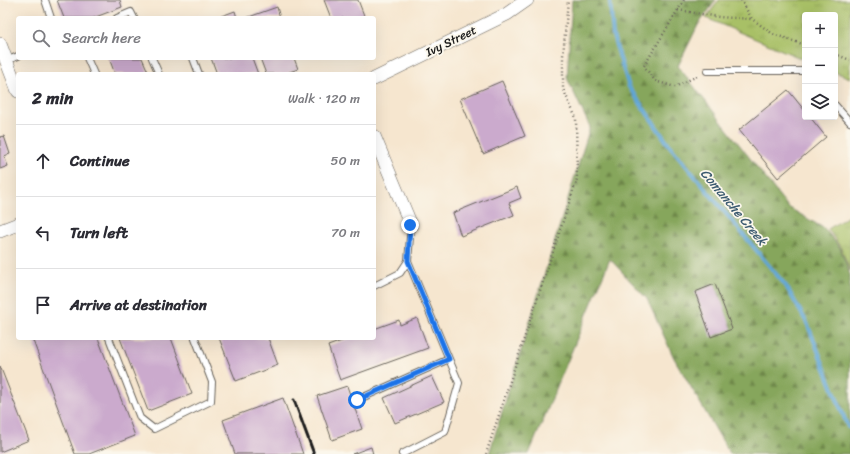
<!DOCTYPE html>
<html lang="en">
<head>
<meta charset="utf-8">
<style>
	:root { --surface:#fff; --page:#f2f2f3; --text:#2b2b33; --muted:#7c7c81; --line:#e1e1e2 }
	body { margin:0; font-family:Sriracha,sans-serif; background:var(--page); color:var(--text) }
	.controls { position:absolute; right:12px; top:12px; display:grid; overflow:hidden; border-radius:4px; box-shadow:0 4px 16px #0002 }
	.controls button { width:36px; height:36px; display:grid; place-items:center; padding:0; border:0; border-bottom:1px solid var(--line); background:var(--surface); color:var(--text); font:20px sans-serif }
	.stop { position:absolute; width:12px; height:12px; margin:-9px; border:3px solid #1a73e8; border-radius:50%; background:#fff }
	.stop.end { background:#1a73e8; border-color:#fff; box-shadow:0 1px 4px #0008 }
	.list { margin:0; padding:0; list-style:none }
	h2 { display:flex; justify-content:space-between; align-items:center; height:52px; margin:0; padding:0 16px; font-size:17px }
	h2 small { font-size:13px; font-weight:400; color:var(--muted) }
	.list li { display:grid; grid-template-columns:26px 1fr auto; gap:12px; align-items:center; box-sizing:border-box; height:72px; padding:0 16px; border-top:1px solid var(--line) }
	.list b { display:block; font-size:15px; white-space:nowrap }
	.list em { font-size:13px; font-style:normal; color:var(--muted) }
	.icon { flex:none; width:22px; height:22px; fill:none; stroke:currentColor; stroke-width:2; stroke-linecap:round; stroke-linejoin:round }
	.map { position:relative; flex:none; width:850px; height:454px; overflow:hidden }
	.search { position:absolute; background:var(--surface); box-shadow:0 4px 16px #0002; left:16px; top:16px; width:360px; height:44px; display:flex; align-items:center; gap:10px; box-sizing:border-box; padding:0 14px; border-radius:4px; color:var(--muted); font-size:15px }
	.panel { position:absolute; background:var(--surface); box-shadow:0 4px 16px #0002; left:16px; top:72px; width:360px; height:268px; border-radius:4px }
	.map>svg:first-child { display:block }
	.grass { fill:url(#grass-tufts); stroke:#626e41 }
	.forest { fill:url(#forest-firs); stroke:#51613c }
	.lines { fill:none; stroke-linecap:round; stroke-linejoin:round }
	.stream { stroke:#60a6d6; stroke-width:4 }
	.building { fill:#cbaacd }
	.service-casing { stroke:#68635b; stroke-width:8 }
	.minor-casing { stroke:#68635b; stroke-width:14 }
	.path { stroke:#68635b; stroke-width:2.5; stroke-dasharray:1 3; stroke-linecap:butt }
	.service { stroke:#fff; stroke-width:6 }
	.minor { stroke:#fff; stroke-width:13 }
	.rail { stroke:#1c1c1c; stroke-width:3 }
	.route { stroke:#1a73e8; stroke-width:5 }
	.labels { text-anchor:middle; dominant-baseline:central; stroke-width:3.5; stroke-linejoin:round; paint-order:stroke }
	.street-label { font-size:12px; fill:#1c1c1c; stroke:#fbf7ec }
	.water-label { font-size:13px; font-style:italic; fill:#3b5a70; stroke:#fbf7ec }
</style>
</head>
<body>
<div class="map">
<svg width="850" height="454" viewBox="0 0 850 454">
	<defs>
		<pattern id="grass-tufts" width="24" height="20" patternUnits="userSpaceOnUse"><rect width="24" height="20" fill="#a8c066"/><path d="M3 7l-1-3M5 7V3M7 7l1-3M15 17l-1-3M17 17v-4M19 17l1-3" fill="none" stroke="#90a458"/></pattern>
		<pattern id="forest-firs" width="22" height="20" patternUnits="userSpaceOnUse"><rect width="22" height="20" fill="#86a65b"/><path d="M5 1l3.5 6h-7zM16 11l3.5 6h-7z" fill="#6d864a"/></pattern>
	</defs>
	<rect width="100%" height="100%" fill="#fbf7ec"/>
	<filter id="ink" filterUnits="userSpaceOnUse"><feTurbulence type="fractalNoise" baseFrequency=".025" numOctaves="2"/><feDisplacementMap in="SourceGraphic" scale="8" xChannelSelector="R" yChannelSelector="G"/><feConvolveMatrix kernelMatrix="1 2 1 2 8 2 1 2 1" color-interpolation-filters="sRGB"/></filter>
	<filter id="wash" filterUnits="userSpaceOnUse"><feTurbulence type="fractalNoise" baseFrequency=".012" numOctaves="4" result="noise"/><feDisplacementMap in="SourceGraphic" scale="16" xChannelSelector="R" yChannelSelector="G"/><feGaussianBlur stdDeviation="0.9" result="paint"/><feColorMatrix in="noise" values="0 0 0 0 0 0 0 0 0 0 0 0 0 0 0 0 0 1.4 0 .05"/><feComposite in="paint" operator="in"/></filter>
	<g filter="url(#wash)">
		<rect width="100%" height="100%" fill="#f6e6cf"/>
		<!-- grass -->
		<path class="grass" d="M719,0H850V78L835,72V15H805V60L706,18Z
			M850,215V271L841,248L828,229Z"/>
		<!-- forest -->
		<path class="forest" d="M572,0H716L698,25L678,66L788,207L825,229L840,248L850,275V454H730L674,358L647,299L610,259L529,454H489L590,127L567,78Z"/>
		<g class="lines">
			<!-- stream -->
			<path class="stream" d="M610,0L613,36L629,87L669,145L786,286L807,323L848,427L850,428"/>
		</g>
		<g id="blocks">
			<!-- building -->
			<path class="building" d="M57,0H120L122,7L93,18H64Z
				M324,0H358L365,18H331Z
				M277,7L280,18H246Z
				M235,11L237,18H216Z
				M109,58H142L149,74H115Z
				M211,58H252L258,74H217Z
				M260,58H294L298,69L284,74H266Z
				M502,81L525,136L483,154L460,99Z
				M788,90L805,111V117H810L826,137L778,178L739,130Z
				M4,136L10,154L4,156L8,166L0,169V137Z
				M517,187L521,198L509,203L514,215L461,236L453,213Z
				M715,284L732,329L711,337L695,292Z
				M417,318L428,348L340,380L328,346L350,338H374V329L399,320L400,325Z
				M32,338H98L135,436L89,454H75Z
				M120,338H171L192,394L148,411Z
				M219,338H268L278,365L236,381Z
				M0,366L29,440L0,452Z
				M432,376L444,402L395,423L384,398Z
				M347,386L362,429L332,440L317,396Z
				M283,398L303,454H235L223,420Z
				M371,447L373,454H352Z"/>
		</g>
	</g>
	<g filter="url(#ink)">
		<use href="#blocks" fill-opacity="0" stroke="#68635b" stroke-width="1"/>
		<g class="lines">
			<!-- service casing -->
			<g class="service-casing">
				<path id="service" d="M45,0L51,18
					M117,18L131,12L134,18
					M87,58L94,74
					M152,58L159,74
					M193,58L199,74
					M6,61L18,56
					M707,71H805
					M835,105L850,122
					M374,286L400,273L408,261L411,225
					M109,338L140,418L154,429L211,401L212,382L195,338
					M357,400L449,359
					M402,454L445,432L459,383L449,359L408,261"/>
			</g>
			<!-- minor casing -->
			<g class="minor-casing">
				<path id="minor" d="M0,44L18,91
					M374,79L507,14L527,0
					M374,136L411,225
					M0,231L18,224"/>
			</g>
			<!-- path -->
			<path class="path" d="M684,0L644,66L655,81L675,87L699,75
				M741,0L752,19L773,34L805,45
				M678,10L719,17L752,19
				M835,54L850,60
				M486,454L577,179L576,118L563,89V56L568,0"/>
			<!-- service -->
			<use href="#service" class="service"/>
			<!-- minor -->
			<use href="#minor" class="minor"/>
			<!-- rail -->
			<path class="rail" d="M294,400L314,454"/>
		</g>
	</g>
	<g class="lines" filter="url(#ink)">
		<!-- route -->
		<path class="route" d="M357,400L449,359L408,261L410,225"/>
	</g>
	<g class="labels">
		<!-- street labels -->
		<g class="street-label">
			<text transform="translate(451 41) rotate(-26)">Ivy Street</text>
		</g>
		<!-- water labels -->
		<g class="water-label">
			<text transform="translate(734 207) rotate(50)">Comanche Creek</text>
		</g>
	</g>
</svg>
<div class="controls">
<button>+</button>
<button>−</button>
<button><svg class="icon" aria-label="layers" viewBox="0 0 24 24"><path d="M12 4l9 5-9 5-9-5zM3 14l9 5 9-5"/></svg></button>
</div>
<div class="stop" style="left:357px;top:400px"></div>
<div class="stop end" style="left:410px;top:225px"></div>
<div class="search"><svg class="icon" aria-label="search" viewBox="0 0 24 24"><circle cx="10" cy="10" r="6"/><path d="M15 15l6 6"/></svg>Search here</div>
<section class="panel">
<h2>2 min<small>Walk · 120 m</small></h2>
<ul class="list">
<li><svg class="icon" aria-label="ahead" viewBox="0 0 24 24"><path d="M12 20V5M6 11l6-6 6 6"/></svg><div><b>Continue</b></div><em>50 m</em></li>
<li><svg class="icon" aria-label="left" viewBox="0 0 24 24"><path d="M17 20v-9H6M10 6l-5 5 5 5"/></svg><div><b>Turn left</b></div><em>70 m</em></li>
<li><svg class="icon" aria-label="arrive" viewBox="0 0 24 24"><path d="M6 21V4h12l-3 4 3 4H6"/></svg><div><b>Arrive at destination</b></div></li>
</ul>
</section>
</div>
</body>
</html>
